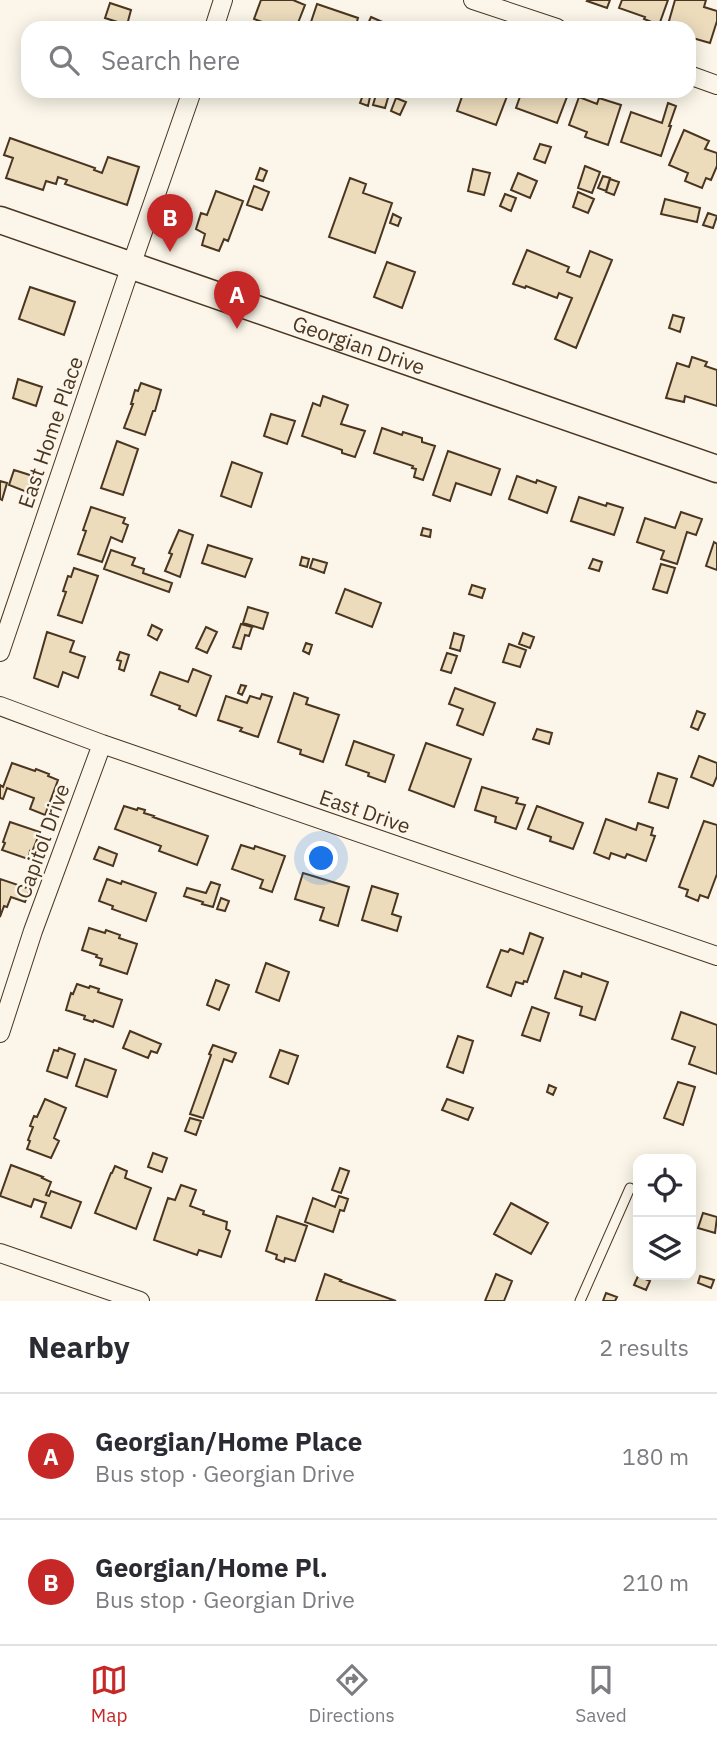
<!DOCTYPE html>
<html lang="en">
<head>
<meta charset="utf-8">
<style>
	:root { --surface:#fff; --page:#f2f2f3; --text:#2b2b33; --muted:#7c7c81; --line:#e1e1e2; --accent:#c62828 }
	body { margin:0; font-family:"IBM Plex Sans",sans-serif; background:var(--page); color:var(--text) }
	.controls { position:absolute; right:21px; bottom:21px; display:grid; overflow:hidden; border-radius:14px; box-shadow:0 4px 18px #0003 }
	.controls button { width:63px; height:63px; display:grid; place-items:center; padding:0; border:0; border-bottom:2px solid var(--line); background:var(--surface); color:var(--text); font:35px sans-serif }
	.you { position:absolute; left:322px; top:859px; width:24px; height:24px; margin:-18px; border:5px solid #fff; border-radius:50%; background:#1a73e8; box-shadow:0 0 0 10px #1a73e833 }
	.badge { display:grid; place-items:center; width:46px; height:46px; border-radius:50%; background:var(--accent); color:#fff; font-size:23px; font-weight:700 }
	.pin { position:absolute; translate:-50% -58px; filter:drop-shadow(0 2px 4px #0008) }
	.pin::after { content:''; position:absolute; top:37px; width:24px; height:21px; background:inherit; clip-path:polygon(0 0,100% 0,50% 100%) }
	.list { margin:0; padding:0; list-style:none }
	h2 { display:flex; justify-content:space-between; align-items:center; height:91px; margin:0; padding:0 28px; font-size:30px }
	h2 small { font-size:23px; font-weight:400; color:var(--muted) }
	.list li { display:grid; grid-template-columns:46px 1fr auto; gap:21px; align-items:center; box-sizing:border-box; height:126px; padding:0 28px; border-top:2px solid var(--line) }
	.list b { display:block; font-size:26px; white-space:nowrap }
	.list p { margin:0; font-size:23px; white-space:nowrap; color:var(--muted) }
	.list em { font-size:23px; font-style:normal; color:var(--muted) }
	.icon { flex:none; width:38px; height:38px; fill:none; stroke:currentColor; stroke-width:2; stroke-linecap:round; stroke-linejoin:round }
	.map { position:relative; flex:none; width:717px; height:1301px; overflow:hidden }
	.search { position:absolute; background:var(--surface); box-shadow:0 4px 18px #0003; left:21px; right:21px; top:21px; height:77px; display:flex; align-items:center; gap:18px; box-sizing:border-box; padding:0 24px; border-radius:21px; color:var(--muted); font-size:26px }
	.sheet { height:343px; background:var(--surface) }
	nav { display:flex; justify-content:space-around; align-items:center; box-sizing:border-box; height:98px; border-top:2px solid var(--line); background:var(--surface); font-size:19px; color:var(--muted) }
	nav a { display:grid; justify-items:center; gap:4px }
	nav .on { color:var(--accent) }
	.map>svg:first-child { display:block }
	.building { fill:#ecdcbc; stroke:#4a3520; stroke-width:2 }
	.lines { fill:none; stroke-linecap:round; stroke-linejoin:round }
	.lane-casing { stroke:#4a3520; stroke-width:11 }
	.street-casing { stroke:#4a3520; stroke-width:20 }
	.secondary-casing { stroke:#4a3520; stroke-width:29 }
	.lane { stroke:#fbf6e9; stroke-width:9 }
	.street { stroke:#fbf6e9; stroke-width:18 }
	.secondary { stroke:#fbf6e9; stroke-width:26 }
	.labels { text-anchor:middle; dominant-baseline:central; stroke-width:5; stroke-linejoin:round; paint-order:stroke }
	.street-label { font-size:21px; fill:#4a3520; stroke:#fbf6e9 }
</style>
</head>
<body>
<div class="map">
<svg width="717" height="1301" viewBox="0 0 717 1301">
	<rect width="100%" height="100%" fill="#fbf6e9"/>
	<!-- building -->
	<path class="building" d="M261,0H293L305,5L296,28H278L254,19Z
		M588,0H610L607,8L587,1Z
		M622,0H668L659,25L644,19L645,17L619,8Z
		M675,0H706L704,7L717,11V21L710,43L689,37V28H667Z
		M110,3L131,10L127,25L105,18Z
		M317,4L358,18L355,28H309Z
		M371,17L396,28H366Z
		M377,91H390L385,108L373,105Z
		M464,91H509L496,125L457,111Z
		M522,91H559L568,94L557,123L516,108Z
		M363,95L370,97L368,106L360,103Z
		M579,97L597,104L599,98L621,105L608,145L585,137L587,132L569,125Z
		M396,98L406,102L400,115L391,111Z
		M668,103L676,106L669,126H671L661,156L621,142L631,112L662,123Z
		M684,130L709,141L705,149L717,153V166L711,180L706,178L702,188L685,181L688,173L669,165Z
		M10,138L95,168L94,170L102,173L108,157L139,167L127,205L65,184L67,180L58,177L56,184L46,181L43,190L6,178L13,158L4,155Z
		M540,144L551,147L545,163L534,159Z
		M585,166L600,172L592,193L578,188Z
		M260,168L267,171L263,181L256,179Z
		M473,169L490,173L484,195L468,191Z
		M518,173L537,181L530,198L511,190Z
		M603,176L610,178L606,191L598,188Z
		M350,178L366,184L363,193L392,203L375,253L329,237Z
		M610,179L619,182L614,195L606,192Z
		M254,186L269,192L262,210L247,205Z
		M216,191L243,201L228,241L224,239L219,251L202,245L205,234L196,229L201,213L207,215Z
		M578,192L594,199L588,213L573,207Z
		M505,194L516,198L511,211L500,206Z
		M665,199L700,208L697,222L661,214Z
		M708,213L717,216L713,228L703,225Z
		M393,214L401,218L398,226L390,223Z
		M527,250L569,267L567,272L580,277L590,251L612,260L576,348L555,339L572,298L559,293L557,298L526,286L525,288L513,284Z
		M387,262L415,272L402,308L374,297Z
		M30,287L75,302L64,335L19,319Z
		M673,315L684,318L680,332L669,328Z
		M692,357L707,362L705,366L717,370V406L685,396L684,402L666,398L677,363L689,367Z
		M18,379L42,387L36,406L13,398Z
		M141,383L161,390L155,411H153L145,435L124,428L133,404H131L135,390L138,391Z
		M323,396L348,405L341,424L365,431L355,457L342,453V450L302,436L313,403L320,406Z
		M271,414L295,421L287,444L264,436Z
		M382,428L402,435L403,432L422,438V442L435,446L423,480L414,477L416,469L412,468L413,466L374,453Z
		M117,441L138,449L123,495L101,488Z
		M448,451L500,469L491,495L456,483L450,501L433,495Z
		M232,462L262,473L251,507L221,496Z
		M14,470L33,476L27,492L9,485Z
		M517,476L536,483L537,480L556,487L547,513L509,499Z
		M0,481L7,483L2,500L0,499Z
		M579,497L606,506L607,503L623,508L614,535L571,521Z
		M91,507L125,518L123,523L128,525L122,542L111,537L102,562L78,554L86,531L83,530Z
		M681,512L702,519L696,535L687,532L677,564L661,559L664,551L637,542L645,518L675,528Z
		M423,528L431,530L430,537L421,535Z
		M179,530L193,535L180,577L165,571L172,554L169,553Z
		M714,542L717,544V570L706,566Z
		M208,545L252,559L245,577L202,563Z
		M111,550L135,558L132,565L144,569L143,573L172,583L169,592L104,569Z
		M302,557L309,559L307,567L300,565Z
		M313,559L327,563L324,573L310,568Z
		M593,559L602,562L599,571L589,568Z
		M661,564L675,568L667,593L653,589Z
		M74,568L98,576L82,623L58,615L66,592L63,591L68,576L71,577Z
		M472,585L485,589L482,598L469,594Z
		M345,589L381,603L372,627L336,613Z
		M248,607L268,613L263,629L243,623Z
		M241,624L252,627L249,636L245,635L241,649L233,647Z
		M152,625L162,630L157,640L148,635Z
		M206,627L217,632L207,653L196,648Z
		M47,632L74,641L70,652L85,657L78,678L63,672L58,687L34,678Z
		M454,633L464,636L460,651L450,648Z
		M523,633L534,637L530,648L519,644Z
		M306,643L312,645L309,654L303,651Z
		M509,644L526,650L520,667L503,662Z
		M120,652L129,655L124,671L119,669L121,661L117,660Z
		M447,653L457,656L451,673L441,670Z
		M193,669L211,676L196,716L179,709L180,706L151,695L160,672L188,682Z
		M241,685L246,686L242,695L238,693Z
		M455,688L495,703L483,735L457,725L463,709L449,704Z
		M294,693L308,698L306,704L339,715L323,762L300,754L301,750L278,742Z
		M262,694L272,697L258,737L240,731L242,728L218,720L226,696L247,703L250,696L260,699Z
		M697,711L705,714L698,730L691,727Z
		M537,729L552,733L549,744L533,739Z
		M354,741L394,755L385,782L368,776L369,773L346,765Z
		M426,743L471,759L454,807L409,790Z
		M699,756L717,763V776L713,786L691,777Z
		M12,763L35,771L36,769L49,774L48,776L58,780L45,815L30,809L34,798L7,788L3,799L0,798V785L3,787Z
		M658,773L677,779L668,808L649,802Z
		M482,787L518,798L516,803L525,805L516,829L495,822L496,817L475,810Z
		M124,806L137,810L138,808L145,810L144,813L154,816L153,817L208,836L197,865L159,851L161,846L115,829Z
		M537,806L583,823L573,849L550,841L551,837L528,829Z
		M606,819L636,830L638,823L653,828L651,835L655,836L646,861L627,854L625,858L611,853L609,859L594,853Z
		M704,821L717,825V874L708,898L700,895L698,901L686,896L688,890L679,887Z
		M10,822L40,832L32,852L30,851L28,859L2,850L5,843L3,842Z
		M241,845L254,849L255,846L285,856L272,892L260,888L263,880L232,869Z
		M99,847L117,854L113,866L94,859Z
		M303,873L349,887L338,926L320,920L324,908L295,899Z
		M0,879L30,889L25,902L11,897L7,907L4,906L0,917Z
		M107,879L121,884L122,881L156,893L146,921L112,909L113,906L99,901Z
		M211,882L220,885L213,907L202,904L203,902L184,896L187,888L206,893Z
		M372,886L398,894L392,914L401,917L397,931L362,920Z
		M221,898L229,901L225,911L217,909Z
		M89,928L105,933L106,930L120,935L119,938L137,944L127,974L100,965L102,959L96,957L97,955L82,950Z
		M530,933L543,938L527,982L524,981L523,984L516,982L511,996L487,987L501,950L508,952L510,949L523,954Z
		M266,963L289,972L279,1001L256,992Z
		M564,971L581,977L582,973L608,982L595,1020L580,1015L582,1007L555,998Z
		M216,980L229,985L219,1010L207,1005Z
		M77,984L89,988L90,986L99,989L98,992L122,1000L113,1027L94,1020L93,1022L84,1019L85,1016L66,1010L71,993L73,994Z
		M532,1007L549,1013L540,1041L522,1035Z
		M681,1012L717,1025V1074L689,1064L695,1047L672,1039Z
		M130,1031L161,1044L157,1053L151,1051L148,1058L123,1048Z
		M458,1036L473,1041L463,1073L447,1067Z
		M213,1045L236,1053L232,1062L224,1059L203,1118L190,1114L211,1055L209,1054Z
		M59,1048L75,1054L67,1078L47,1071L54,1050L58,1051Z
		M280,1050L298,1056L288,1084L270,1077Z
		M85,1059L116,1070L107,1097L76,1086Z
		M678,1082L695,1087L683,1125L664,1118Z
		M549,1085L556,1088L553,1095L547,1092Z
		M45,1099L66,1108L54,1138L59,1141L51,1158L27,1149L30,1141L28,1140L33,1127L30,1126L34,1116L37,1117Z
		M447,1099L473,1108L468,1120L442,1110Z
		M190,1118L201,1121L196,1135L185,1131Z
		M153,1153L167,1158L162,1172L148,1167Z
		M11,1165L43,1177L42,1178L51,1182L46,1195L49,1196L51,1191L81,1202L71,1228L41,1217L46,1203L34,1199L31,1207L0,1196Z
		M115,1166L127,1171L125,1178L151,1188L136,1229L95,1213L111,1173H112Z
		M340,1168L349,1171L341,1193L332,1190Z
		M181,1185L196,1190L190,1206L204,1211L203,1214L227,1222L226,1229L230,1231L221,1257L199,1250L197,1255L154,1240L168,1198L175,1200Z
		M339,1196L348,1199L344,1211L340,1210L333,1232L305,1222L313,1198L335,1207Z
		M511,1203L548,1223L531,1254L494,1234Z
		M703,1213L717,1217L715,1233L698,1228Z
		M277,1216L307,1226L295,1261L285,1258L284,1262L276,1259L277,1255L266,1251Z
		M325,1274L341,1280L340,1281L396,1301H316Z
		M496,1274L512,1281L504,1301H485Z
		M638,1276L650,1281L646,1290L634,1285Z
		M700,1276L714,1280L711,1288L698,1283Z
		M606,1293L617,1297L615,1301H603Z"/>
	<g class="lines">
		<!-- lane casing -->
		<g class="lane-casing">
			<path id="lane" d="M580,1301L630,1188"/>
		</g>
		<!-- street casing -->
		<g class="street-casing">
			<path id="street" d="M473,0L557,28
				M214,28L223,0
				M689,75L717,85
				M0,652L124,286L192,91
				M0,706L102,744L717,956
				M0,1033L33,931L102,744
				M0,1253L140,1301"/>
		</g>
		<!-- secondary casing -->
		<g class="secondary-casing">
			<g id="secondary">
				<path id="s1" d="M0,220L717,469"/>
			</g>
		</g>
		<!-- lane -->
		<use href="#lane" class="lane"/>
		<!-- street -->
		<use href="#street" class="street"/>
		<!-- secondary -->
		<use href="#secondary" class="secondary"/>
	</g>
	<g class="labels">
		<!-- street labels -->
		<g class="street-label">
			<text stroke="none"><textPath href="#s1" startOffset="380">Georgian Drive</textPath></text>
			<text transform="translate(50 432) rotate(-71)">East Home Place</text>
			<text transform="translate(365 811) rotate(19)">East Drive</text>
			<text transform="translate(42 841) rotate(-70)">Capitol Drive</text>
		</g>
	</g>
</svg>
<div class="controls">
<button><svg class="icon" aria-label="locate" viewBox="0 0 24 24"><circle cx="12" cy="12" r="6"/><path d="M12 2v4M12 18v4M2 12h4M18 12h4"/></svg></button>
<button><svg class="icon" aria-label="layers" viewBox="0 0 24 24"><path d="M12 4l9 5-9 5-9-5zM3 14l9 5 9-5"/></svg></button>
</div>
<div class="you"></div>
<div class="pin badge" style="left:237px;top:329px">A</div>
<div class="pin badge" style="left:170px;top:252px">B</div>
<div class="search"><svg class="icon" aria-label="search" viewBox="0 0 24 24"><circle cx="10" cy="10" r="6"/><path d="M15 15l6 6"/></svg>Search here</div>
</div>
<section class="sheet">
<h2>Nearby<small>2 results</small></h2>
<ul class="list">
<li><span class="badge">A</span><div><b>Georgian/Home Place</b><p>Bus stop · Georgian Drive</p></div><em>180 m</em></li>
<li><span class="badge">B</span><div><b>Georgian/Home Pl.</b><p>Bus stop · Georgian Drive</p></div><em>210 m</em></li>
</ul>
</section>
<nav>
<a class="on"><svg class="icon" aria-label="map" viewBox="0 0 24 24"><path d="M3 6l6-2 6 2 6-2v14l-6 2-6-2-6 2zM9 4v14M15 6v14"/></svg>Map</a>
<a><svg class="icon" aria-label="directions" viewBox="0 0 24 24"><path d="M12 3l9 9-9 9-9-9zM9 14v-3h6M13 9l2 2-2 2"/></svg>Directions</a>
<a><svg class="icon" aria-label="saved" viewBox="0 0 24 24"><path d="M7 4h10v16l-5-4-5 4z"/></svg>Saved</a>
</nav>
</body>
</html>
